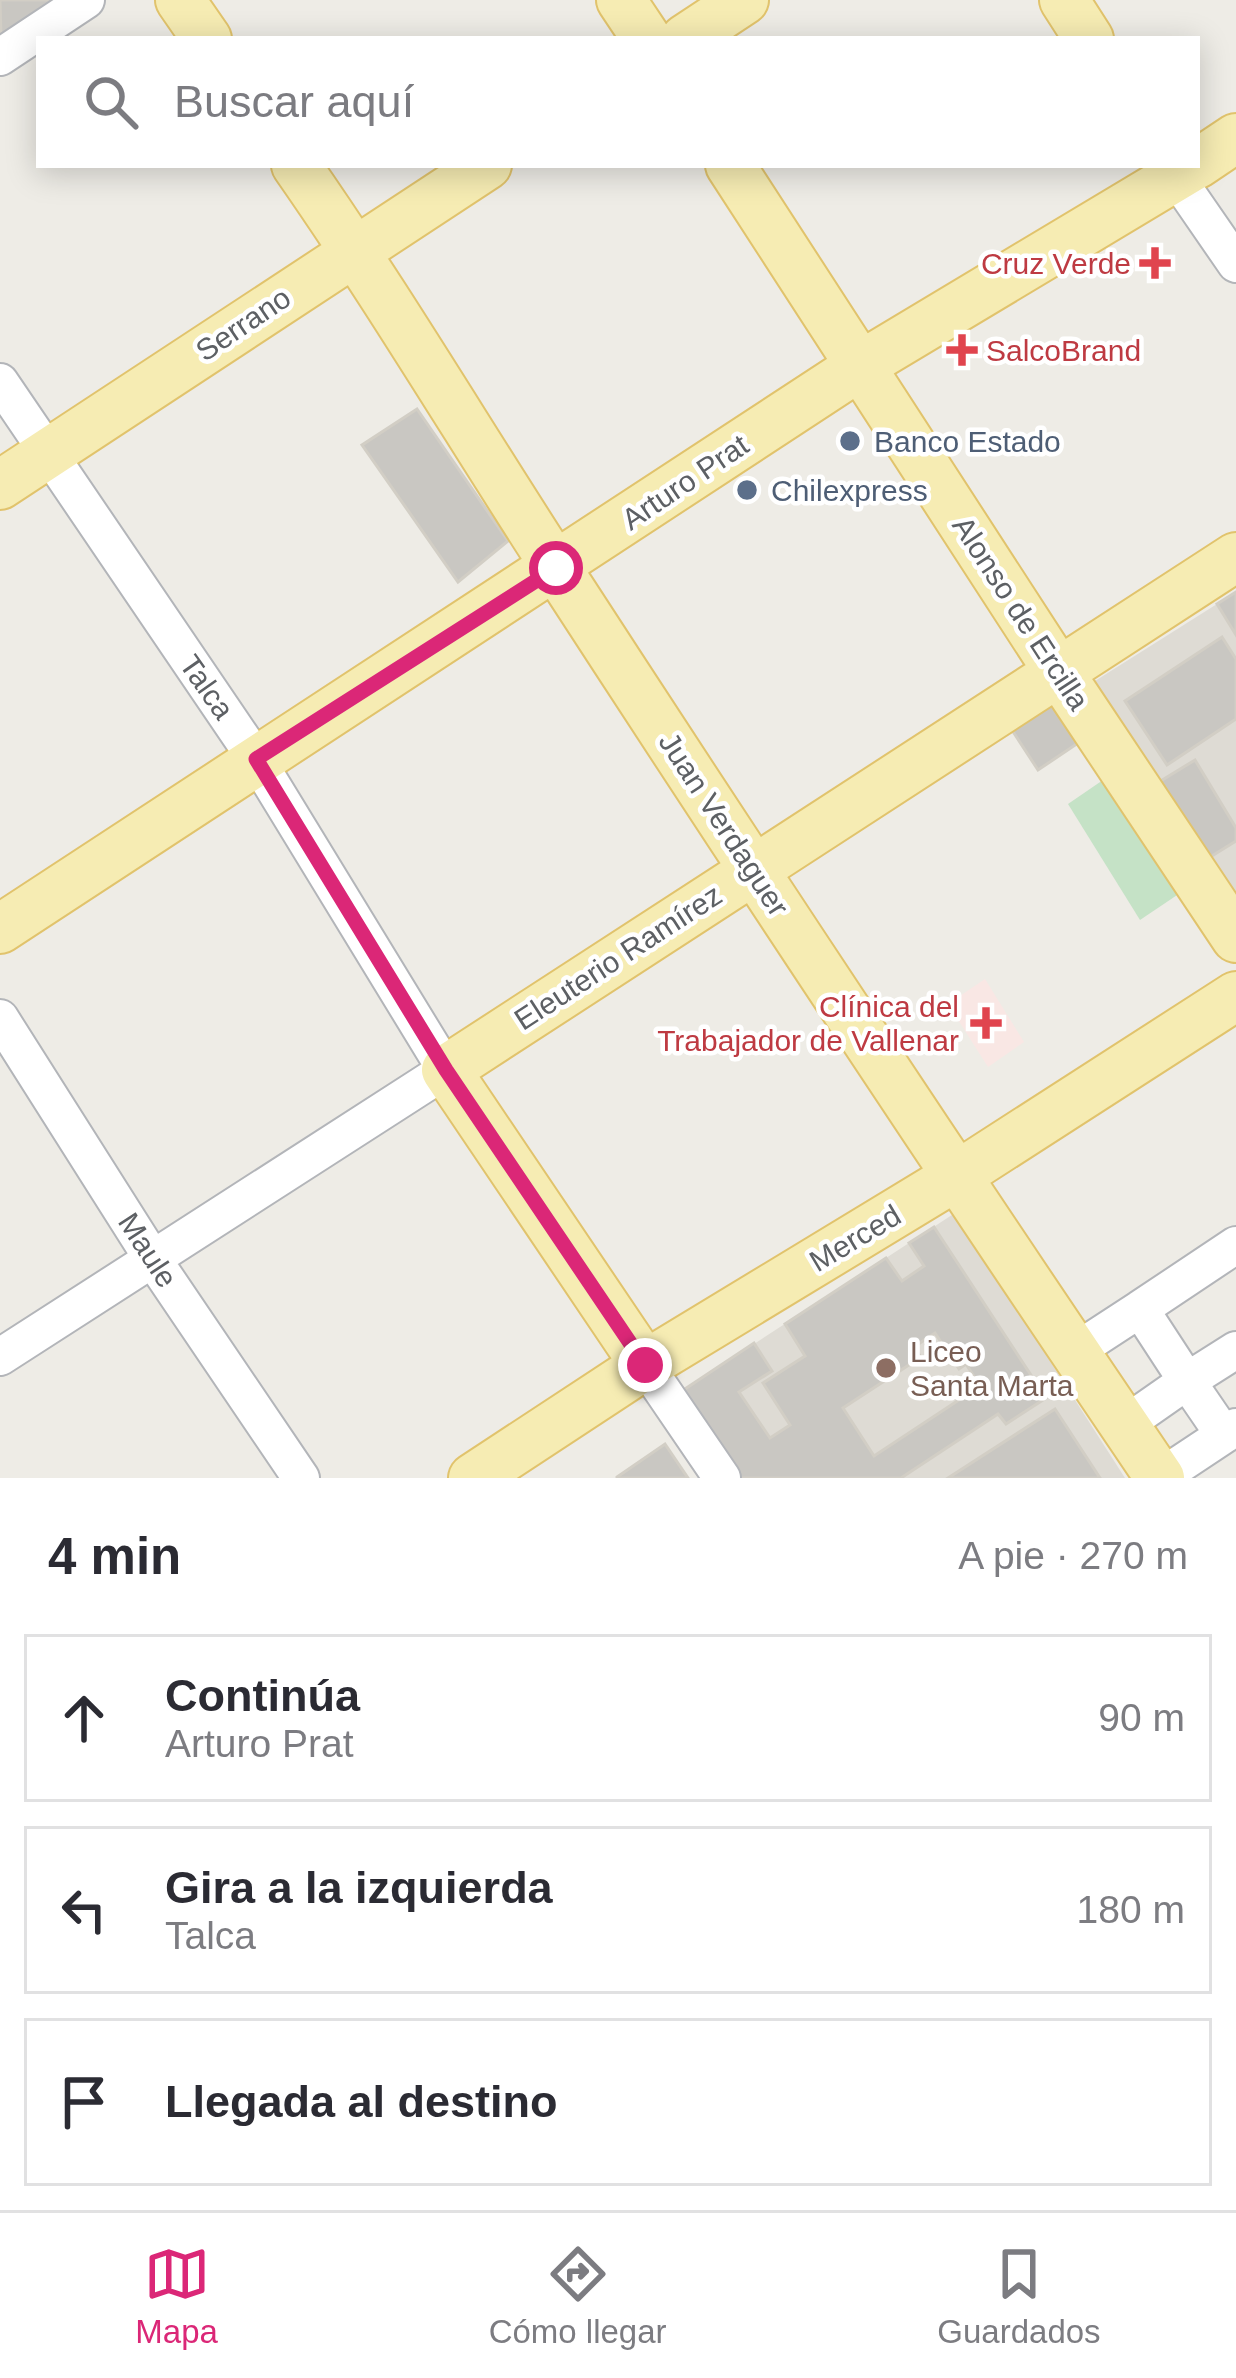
<!DOCTYPE html>
<html lang="es">
<head>
<meta charset="utf-8">
<style>
	:root { --surface:#fff; --page:#f2f2f3; --text:#2b2b33; --muted:#7c7c81; --line:#e1e1e2; --accent:#db2777 }
	body { margin:0; font-family:Helvetica,sans-serif; background:var(--page); color:var(--text) }
	.stop { position:absolute; width:36px; height:36px; margin:-27px; border:9px solid #db2777; border-radius:50%; background:#fff }
	.stop.end { background:#db2777; border-color:#fff; box-shadow:0 3px 12px #0008 }
	.list { margin:0; padding:0; list-style:none }
	h2 { display:flex; justify-content:space-between; align-items:center; height:156px; margin:0; padding:0 48px; font-size:51px }
	h2 small { font-size:39px; font-weight:400; color:var(--muted) }
	.list li { display:grid; grid-template-columns:78px 1fr auto; gap:36px; align-items:center; box-sizing:border-box; height:168px; margin:0 24px 24px; padding:0 24px; border:3px solid var(--line); border-radius:0px }
	.list b { display:block; font-size:45px; white-space:nowrap }
	.list p { margin:0; font-size:39px; white-space:nowrap; color:var(--muted) }
	.list em { font-size:39px; font-style:normal; color:var(--muted) }
	.icon { flex:none; width:66px; height:66px; fill:none; stroke:currentColor; stroke-width:2; stroke-linecap:round; stroke-linejoin:round }
	.map { position:relative; flex:none; width:1236px; height:1478px; overflow:hidden }
	.search { position:absolute; background:var(--surface); box-shadow:0 6px 30px #0003; left:36px; right:36px; top:36px; height:132px; display:flex; align-items:center; gap:30px; box-sizing:border-box; padding:0 42px; border-radius:0px; color:var(--muted); font-size:45px }
	.sheet { height:732px; background:var(--surface) }
	nav { display:flex; justify-content:space-around; align-items:center; box-sizing:border-box; height:168px; border-top:3px solid var(--line); background:var(--surface); font-size:33px; color:var(--muted) }
	nav a { display:grid; justify-items:center; gap:6px }
	nav .on { color:var(--accent) }
	.map>svg:first-child { display:block }
	.education { fill:#dedbd4 }
	.medical { fill:#f9e7e4 }
	.green { fill:#c5e2c6 }
	.building { fill:#c9c7c2; stroke:#d2cec5; stroke-width:3; fill-rule:evenodd }
	.lines { fill:none; stroke-linecap:round; stroke-linejoin:round }
	.minor-casing { stroke:#b3b5b9; stroke-width:40 }
	.major-casing { stroke:#e1c36c; stroke-width:52 }
	.minor { stroke:#fff; stroke-width:36 }
	.major { stroke:#f6ecb3; stroke-width:48 }
	.route { stroke:#db2777; stroke-width:15 }
	.health-dot { fill:#e0444e; stroke:#fff; stroke-width:4.5 }
	.service-dot { fill:#5c6f8a; stroke:#fff; stroke-width:4.5 }
	.education-dot { fill:#8d6e63; stroke:#fff; stroke-width:4.5 }
	.labels { text-anchor:middle; dominant-baseline:central; stroke-width:9; stroke-linejoin:round; paint-order:stroke }
	.health-label { font-size:30px; fill:#be3a42; stroke:#fff; text-anchor:end }
	.street-label { font-size:30px; fill:#5d6064; stroke:#fff }
	.service-label { font-size:30px; fill:#4e5e75; stroke:#fff; text-anchor:start }
	.education-label { font-size:30px; fill:#785e54; stroke:#fff; text-anchor:start }
</style>
</head>
<body>
<div class="map">
<svg width="1236" height="1478" viewBox="0 0 1236 1478">
	<rect width="100%" height="100%" fill="#eeece6"/>
	<!-- education -->
	<path class="education" d="M1236,592V905L1095,681Z
		M955,1213L1125,1478H734L679,1393Z"/>
	<!-- medical -->
	<path class="medical" d="M985,979L1024,1042L988,1067L948,1004Z"/>
	<!-- green -->
	<path class="green" d="M1122,767L1198,881L1140,920L1068,804Z"/>
	<!-- building -->
	<path class="building" d="M0,0H52L1,38Z
		M417,409L508,541L458,582L362,445Z
		M1236,592V635L1217,604Z
		M1222,637L1236,659V719L1167,765L1125,701Z
		M1050,701L1093,733L1038,770L1010,727Z
		M1195,760L1236,828V841L1207,859L1159,782Z
		M934,1227L1046,1398L1006,1424L998,1414L901,1478H734L679,1393L754,1343L772,1371L739,1392L770,1438L790,1425L763,1383L805,1356L785,1324L886,1258L902,1281L924,1266L909,1243ZM935,1333L959,1369L966,1364L980,1386L874,1456L843,1408L921,1357L914,1347Z
		M1055,1409L1100,1478H948Z
		M665,1444L688,1478H617V1477Z"/>
	<g class="lines">
		<!-- minor casing -->
		<g class="minor-casing">
			<path id="minor" d="M0,57L86,0
				M1176,177L1236,264
				M0,382L256,759L446,1070L0,1357
				M0,1018L152,1258L301,1478
				M1140,1309L1236,1245
				M1074,1352L1140,1309L1187,1381L1124,1425
				M645,1365L722,1478
				M1224,1435L1187,1381L1236,1350
				M1159,1478L1236,1427"/>
		</g>
		<!-- major casing -->
		<g class="major-casing">
			<path id="major" d="M180,0L207,39
				M621,0L647,39
				M1064,0L1089,39
				M685,39L744,0
				M1197,164L1236,138
				M296,165C388,297 470,435 557,569C755,874 956,1177 1160,1478
				M730,165L1058,671L1236,938
				M0,485L487,165
				M0,929L863,364L1195,165
				M645,1365L446,1070L1236,557
				M473,1478L645,1365L955,1177L1236,996"/>
		</g>
		<!-- minor -->
		<use href="#minor" class="minor"/>
		<!-- major -->
		<use href="#major" class="major"/>
	</g>
	<g class="lines">
		<!-- route -->
		<path class="route" d="M556,568L256,759L446,1070L645,1365"/>
	</g>
	<!-- markers -->
	<g class="health-dot">
		<path d="M1149 245h12v12h12v12h-12v12h-12v-12h-12v-12h12z"/>
		<path d="M956 332h12v12h12v12h-12v12h-12v-12h-12v-12h12z"/>
		<path d="M980 1005h12v12h12v12h-12v12h-12v-12h-12v-12h12z"/>
	</g>
	<g class="service-dot">
		<circle cx="850" cy="441" r="12"/>
		<circle cx="747" cy="490" r="12"/>
	</g>
	<circle class="education-dot" cx="886" cy="1368" r="12"/>
	<g class="labels">
		<!-- health labels -->
		<g class="health-label">
			<text x="1131" y="263">Cruz Verde</text>
			<text x="986" y="350" text-anchor="start">SalcoBrand</text>
			<text x="959" y="1006">Clínica del<tspan x="959" dy="34">Trabajador de Vallenar</tspan></text>
		</g>
		<!-- street labels -->
		<g class="street-label">
			<text transform="translate(243 324) rotate(-34)">Serrano</text>
			<text transform="translate(685 482) rotate(-34)">Arturo Prat</text>
			<text transform="translate(1021 613) rotate(57)">Alonso de Ercilla</text>
			<text transform="translate(207 687) rotate(55)">Talca</text>
			<text transform="translate(724 824) rotate(57)">Juan Verdaguer</text>
			<text transform="translate(618 957) rotate(-33)">Eleuterio Ramírez</text>
			<text transform="translate(855 1238) rotate(-31)">Merced</text>
			<text transform="translate(148 1250) rotate(57)">Maule</text>
		</g>
		<!-- service labels -->
		<g class="service-label">
			<text x="874" y="441">Banco Estado</text>
			<text x="771" y="490">Chilexpress</text>
		</g>
		<!-- education labels -->
		<g class="education-label">
			<text x="910" y="1351">Liceo<tspan x="910" dy="34">Santa Marta</tspan></text>
		</g>
	</g>
</svg>
<div class="stop" style="left:556px;top:568px"></div>
<div class="stop end" style="left:645px;top:1365px"></div>
<div class="search"><svg class="icon" aria-label="search" viewBox="0 0 24 24"><circle cx="10" cy="10" r="6"/><path d="M15 15l6 6"/></svg>Buscar aquí</div>
</div>
<section class="sheet">
<h2>4 min<small>A pie · 270 m</small></h2>
<ul class="list">
<li><svg class="icon" aria-label="ahead" viewBox="0 0 24 24"><path d="M12 20V5M6 11l6-6 6 6"/></svg><div><b>Continúa</b><p>Arturo Prat</p></div><em>90 m</em></li>
<li><svg class="icon" aria-label="left" viewBox="0 0 24 24"><path d="M17 20v-9H6M10 6l-5 5 5 5"/></svg><div><b>Gira a la izquierda</b><p>Talca</p></div><em>180 m</em></li>
<li><svg class="icon" aria-label="arrive" viewBox="0 0 24 24"><path d="M6 21V4h12l-3 4 3 4H6"/></svg><div><b>Llegada al destino</b></div></li>
</ul>
</section>
<nav>
<a class="on"><svg class="icon" aria-label="map" viewBox="0 0 24 24"><path d="M3 6l6-2 6 2 6-2v14l-6 2-6-2-6 2zM9 4v14M15 6v14"/></svg>Mapa</a>
<a><svg class="icon" aria-label="directions" viewBox="0 0 24 24"><path d="M12 3l9 9-9 9-9-9zM9 14v-3h6M13 9l2 2-2 2"/></svg>Cómo llegar</a>
<a><svg class="icon" aria-label="saved" viewBox="0 0 24 24"><path d="M7 4h10v16l-5-4-5 4z"/></svg>Guardados</a>
</nav>
</body>
</html>
